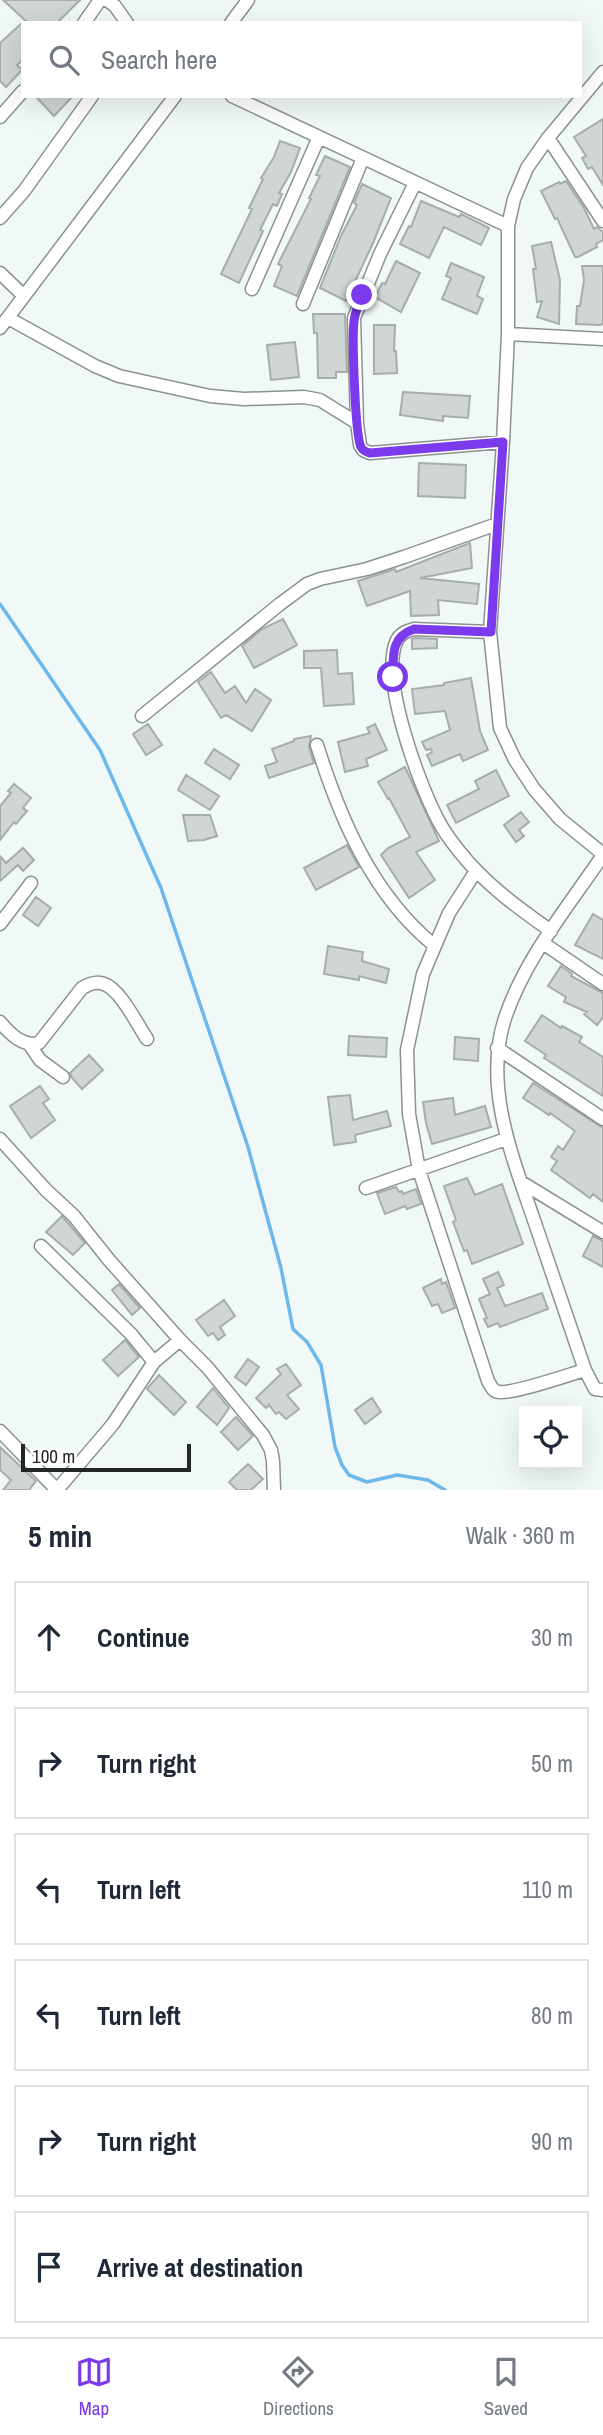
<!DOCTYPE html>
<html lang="en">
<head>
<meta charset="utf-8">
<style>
	:root { --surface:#fff; --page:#f2f2f3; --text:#1f2937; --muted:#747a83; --line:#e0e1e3; --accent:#7c3aed }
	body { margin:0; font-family:"Archivo Narrow",sans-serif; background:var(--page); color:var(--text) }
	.controls { position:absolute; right:21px; bottom:21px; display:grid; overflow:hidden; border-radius:0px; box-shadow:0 7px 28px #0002 }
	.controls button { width:63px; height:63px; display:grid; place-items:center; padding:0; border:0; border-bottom:2px solid var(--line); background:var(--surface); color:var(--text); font:35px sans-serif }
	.scale { position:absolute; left:21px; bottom:18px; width:170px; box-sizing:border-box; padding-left:7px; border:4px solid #242727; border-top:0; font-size:19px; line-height:24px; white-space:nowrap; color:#242727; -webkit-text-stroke:5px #fff; paint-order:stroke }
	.stop { position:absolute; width:21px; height:21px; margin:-16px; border:5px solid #7c3aed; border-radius:50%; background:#fff }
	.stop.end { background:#7c3aed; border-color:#fff; box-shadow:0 2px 7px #0008 }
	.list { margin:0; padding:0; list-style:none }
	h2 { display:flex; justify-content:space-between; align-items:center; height:91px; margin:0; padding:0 28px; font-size:30px }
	h2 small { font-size:23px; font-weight:400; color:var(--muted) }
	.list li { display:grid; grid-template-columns:46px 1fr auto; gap:21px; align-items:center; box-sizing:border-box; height:112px; margin:0 14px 14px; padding:0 14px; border:2px solid var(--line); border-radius:0px }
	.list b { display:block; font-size:26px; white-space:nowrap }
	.list em { font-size:23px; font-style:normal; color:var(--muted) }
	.icon { flex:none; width:38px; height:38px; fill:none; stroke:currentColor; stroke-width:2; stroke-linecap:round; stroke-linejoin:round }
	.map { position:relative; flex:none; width:603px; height:1490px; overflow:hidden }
	.search { position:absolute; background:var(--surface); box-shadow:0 7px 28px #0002; left:21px; right:21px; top:21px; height:77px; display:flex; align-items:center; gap:18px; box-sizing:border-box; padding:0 24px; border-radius:0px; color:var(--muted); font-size:26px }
	.sheet { height:847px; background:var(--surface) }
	nav { display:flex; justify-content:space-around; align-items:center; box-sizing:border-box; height:98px; border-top:2px solid var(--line); background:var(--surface); font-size:19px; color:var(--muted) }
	nav a { display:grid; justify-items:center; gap:4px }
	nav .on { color:var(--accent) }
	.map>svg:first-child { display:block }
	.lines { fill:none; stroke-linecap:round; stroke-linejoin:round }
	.stream { stroke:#6db8ea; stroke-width:3.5 }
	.building { fill:#cfd6d4; stroke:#a6adab; stroke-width:2 }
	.minor-casing { stroke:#8b9292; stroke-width:15 }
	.minor { stroke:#fff; stroke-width:12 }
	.route { stroke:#7c3aed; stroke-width:9 }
</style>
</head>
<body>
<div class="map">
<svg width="603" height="1490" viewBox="0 0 603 1490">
	<rect width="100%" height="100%" fill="#f1f8f8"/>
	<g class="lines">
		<!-- stream -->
		<path class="stream" d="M0,604L100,750L161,888L248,1147L281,1268L293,1329L307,1342L321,1365L335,1447L342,1465L349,1475L367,1482L397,1475L428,1480L445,1490"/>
	</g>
	<!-- building -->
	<path class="building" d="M3,0H80L57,23H28Z
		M23,22V60L17,65L22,70L6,87L0,81V43Z
		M35,96H73L54,116Z
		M603,119V185L592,167L588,169L582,158L586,156L574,137Z
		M280,141L300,148L291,172L279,193L282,194L277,206L273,204L260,230L263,231L239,283L221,274L252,209L249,208L263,179L261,178L274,157Z
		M325,156L350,167L297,296L274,286L282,266L278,264L311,199L309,198L320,176L316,175Z
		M566,181L584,208L594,229L597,227L603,232V240L596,244L597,247L578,257H575L557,218L555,219L541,191L559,182L560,184Z
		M362,184L391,198L373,243L346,301L320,288L341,236L357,205L354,203Z
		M421,201L459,217L461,214L489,228L481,245L444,227L429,258L400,244L409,226L411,227Z
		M551,242L560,280L559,324L537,317L542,301L537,302L533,269H536L532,246Z
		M396,261L420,273L401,312L375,297L382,283L385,284Z
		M451,263L484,277L477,296L483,299L477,314L442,299L451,278L446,276Z
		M582,266H603V324L600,325L576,324L577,306H580L584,280Z
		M313,314H345L347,372H336V378H318L317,333H314Z
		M374,325H395L394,351H396L397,373L374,374Z
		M295,342L299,377L271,380L267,345Z
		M403,392L470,396L468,418L443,416V421L400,415Z
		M419,463L466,465L465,498L418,496Z
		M470,543L472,568L420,578L479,584L477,604L438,600L439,615L411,616L410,591L367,606L358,581L395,569L396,572Z
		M283,619L297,645L254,668L242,646L262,629Z
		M415,638L437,639V648L412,649V639Z
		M337,650L338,674L352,673L354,704L324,706L321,668H304V651Z
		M211,672L225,693L235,686L246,703L255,689L271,700L252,731L226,715L221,718L198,682Z
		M471,678L480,731L488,750L463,761L460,754L432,766L427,755L432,752L431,749L426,750L422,742L450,730L445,711L415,714L412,689L444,685V683Z
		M148,724L162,745L146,755L133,734Z
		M375,724L387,750L366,759L368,766L345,772L338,742L370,733L367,728Z
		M311,736L309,747L314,763L269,778L265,766L277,762L272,749L294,741V739Z
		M214,749L239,765L230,779L205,763Z
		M405,767L439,841L416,852L435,880L409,898L381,855L388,848L410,837L389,798L388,799L378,782Z
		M496,770L509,796L456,823L447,805L479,789L475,781Z
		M186,775L219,796L210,810L178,790Z
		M14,784L31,798L23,808L27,811L16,824L14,822L0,840V806L11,793L8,791Z
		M521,812L529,822L519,830L524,836L516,842L504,825Z
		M183,815H210L217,836L204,840L188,841Z
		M347,845L359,867L316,890L304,868Z
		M23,848L34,860L23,871L18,865L0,881V856L6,863Z
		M36,897L51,908L38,926L23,915Z
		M593,914L603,920V959L575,945Z
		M328,946L363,952L362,961L389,969L386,983L359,976V980L324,974Z
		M561,966L572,974L571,976L603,993V1017L597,1025L584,1014L587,1012L564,1002L566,997L548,986Z
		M542,1015L561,1028L562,1026L582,1037L579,1042L603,1057V1096L544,1058L546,1055L525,1041Z
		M349,1036L387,1038L386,1057L348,1055Z
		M455,1037L479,1039L478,1061L454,1059Z
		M89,1055L103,1070L82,1089L72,1078L70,1073Z
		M533,1083L603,1128V1202L593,1194L590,1198L551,1170L557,1161L551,1157L558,1146L563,1150L575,1131L550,1113L549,1115L523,1098Z
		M40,1086L49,1099L43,1103L55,1120L31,1138L10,1106Z
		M350,1095L353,1120L387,1111L391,1126L355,1135L356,1142L334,1145L328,1097Z
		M453,1098L455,1115L485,1106L491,1127L432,1144L426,1123L423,1102Z
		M467,1178L475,1195L502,1184L523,1244L472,1264L467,1250L464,1251L453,1222L456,1220L444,1186Z
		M396,1187L399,1192L402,1191L403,1194L416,1189L421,1204L407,1209L405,1206L385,1214L377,1193Z
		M62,1216L85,1243L73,1255L46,1232Z
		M593,1236L603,1241V1267L583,1256Z
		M498,1272L504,1285L497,1288L505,1306L542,1293L548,1309L500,1327L498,1323L488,1327L484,1319L487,1318L479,1299L490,1294L483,1279Z
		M441,1279L442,1284L446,1282L455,1308L442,1313L438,1304L432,1306L423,1288Z
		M119,1284L140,1308L132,1315L112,1290Z
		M224,1300L235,1316L220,1327L225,1335L218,1340L213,1333L208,1336L196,1320Z
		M125,1340L139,1357L118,1376L103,1360Z
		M248,1359L259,1367L246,1385L235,1377Z
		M286,1364L301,1385L287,1395L299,1409L286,1419L279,1412L276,1414L269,1405L266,1408L256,1398L281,1374L277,1369Z
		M159,1375L186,1402L174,1415L147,1389Z
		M213,1388L229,1408L217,1425L197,1407Z
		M372,1398L381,1412L365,1424L355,1410Z
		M236,1417L253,1436L238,1450L221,1432Z
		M0,1447L36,1481L29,1490H3L11,1480L0,1470Z
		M248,1464L263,1479L251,1490H237L229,1482Z"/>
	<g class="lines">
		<!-- minor casing -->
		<g class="minor-casing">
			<path id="minor" d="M107,0L115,6L127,23
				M84,23L100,0
				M231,23L248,0
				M603,72L548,138L527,168L514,199L508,226V334L503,442L490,632L500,728L515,760L534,789L560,819L603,854
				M232,96L508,226
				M0,117L23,91
				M548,138L603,221
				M415,183L380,254L354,318L357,423L360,445L363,450L370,453L503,442
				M0,218L24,191L92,96
				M0,273L24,296
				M252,289L319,137
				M303,304L363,158
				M8,318L95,366L119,376L210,396L244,399L304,397L320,400L357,423
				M0,328L175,96
				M508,334L603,339
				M490,632L414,629C407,631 401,633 397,640C379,677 419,784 438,820C443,830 451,841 459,851C484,883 518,908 551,931
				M142,716L280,604L307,584L320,579L367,569L404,557L497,524
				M317,745C340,819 373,896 435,946
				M603,855C568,907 525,958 505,1018C482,1089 515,1163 537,1229C553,1276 569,1323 585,1370L595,1389L603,1390
				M476,871L449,913L423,974L407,1050L409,1114L419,1170L488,1381C491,1386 493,1392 499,1392C513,1394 568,1375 585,1370
				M0,924L31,883
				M543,943L603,984
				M0,1022C10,1034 23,1047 39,1043L82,988C89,984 97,981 104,984C120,989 137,1024 147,1039
				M30,1045L40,1060L63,1077
				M497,1048L603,1119
				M0,1139L46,1190L74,1216L109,1260L180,1340L207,1367L263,1435L271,1450L273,1461L274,1490
				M521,1182L603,1232
				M366,1188L506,1139
				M41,1246L131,1334L154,1362
				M0,1431L57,1490
				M57,1490L113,1424L154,1362L180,1340"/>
		</g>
		<!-- minor -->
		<use href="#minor" class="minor"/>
	</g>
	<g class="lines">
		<!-- route -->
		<path class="route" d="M362,295C359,303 355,312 354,321C352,338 355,435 361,447C364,452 365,451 370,453L503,442L491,632L414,629C391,637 393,655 393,677"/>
	</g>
</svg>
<div class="controls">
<button><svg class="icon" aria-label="locate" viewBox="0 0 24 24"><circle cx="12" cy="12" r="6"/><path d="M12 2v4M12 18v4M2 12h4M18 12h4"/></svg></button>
</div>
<div class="scale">100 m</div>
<div class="stop" style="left:393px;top:677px"></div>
<div class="stop end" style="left:362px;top:295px"></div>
<div class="search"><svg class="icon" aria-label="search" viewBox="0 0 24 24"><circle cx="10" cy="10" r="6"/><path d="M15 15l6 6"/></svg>Search here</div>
</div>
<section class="sheet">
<h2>5 min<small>Walk · 360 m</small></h2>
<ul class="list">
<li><svg class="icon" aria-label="ahead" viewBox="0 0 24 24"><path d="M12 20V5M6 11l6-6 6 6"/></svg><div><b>Continue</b></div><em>30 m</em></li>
<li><svg class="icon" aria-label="right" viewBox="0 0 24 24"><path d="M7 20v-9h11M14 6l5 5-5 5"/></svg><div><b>Turn right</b></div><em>50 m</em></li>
<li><svg class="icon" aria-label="left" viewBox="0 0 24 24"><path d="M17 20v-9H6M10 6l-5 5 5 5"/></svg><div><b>Turn left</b></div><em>110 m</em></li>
<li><svg class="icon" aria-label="left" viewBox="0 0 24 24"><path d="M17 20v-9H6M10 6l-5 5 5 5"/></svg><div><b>Turn left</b></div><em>80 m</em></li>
<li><svg class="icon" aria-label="right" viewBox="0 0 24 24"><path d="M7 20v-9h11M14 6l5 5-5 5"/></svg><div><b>Turn right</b></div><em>90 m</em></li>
<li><svg class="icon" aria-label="arrive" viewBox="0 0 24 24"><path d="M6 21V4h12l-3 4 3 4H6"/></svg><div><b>Arrive at destination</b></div></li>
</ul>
</section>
<nav>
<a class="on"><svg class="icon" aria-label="map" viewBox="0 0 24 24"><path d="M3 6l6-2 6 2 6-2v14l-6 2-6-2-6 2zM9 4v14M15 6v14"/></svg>Map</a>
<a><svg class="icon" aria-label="directions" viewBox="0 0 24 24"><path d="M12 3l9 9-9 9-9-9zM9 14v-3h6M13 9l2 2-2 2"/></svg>Directions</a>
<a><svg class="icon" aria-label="saved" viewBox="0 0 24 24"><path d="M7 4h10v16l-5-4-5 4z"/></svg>Saved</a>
</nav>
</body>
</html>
